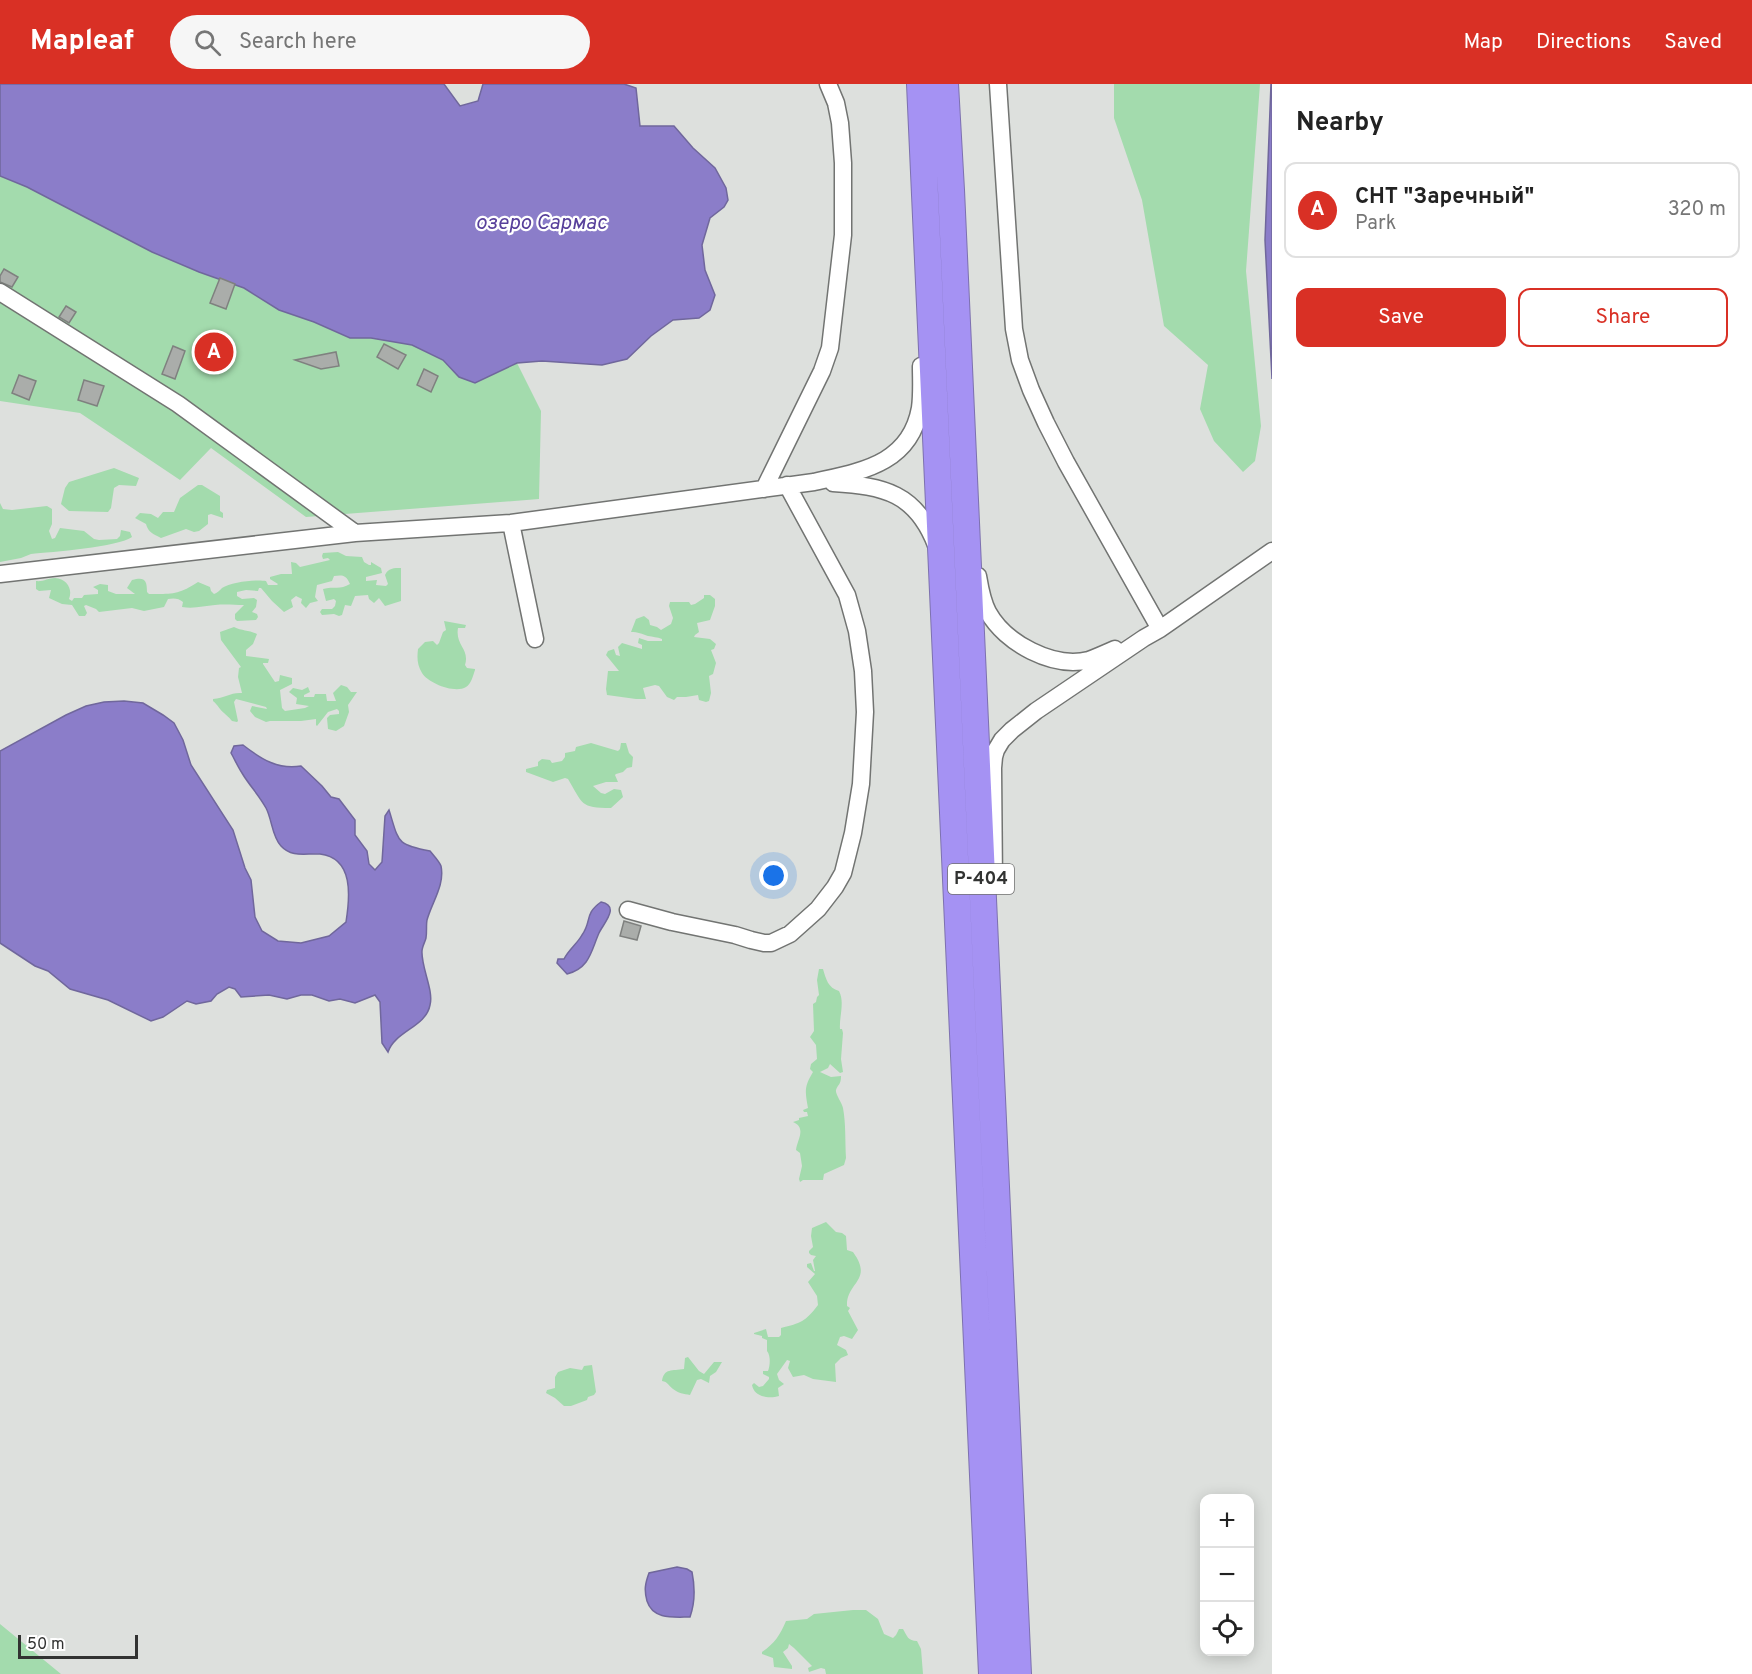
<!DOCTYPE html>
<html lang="en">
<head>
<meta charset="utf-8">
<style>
	:root { --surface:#fff; --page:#f6f6f6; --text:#222; --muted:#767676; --line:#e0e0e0; --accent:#d93025 }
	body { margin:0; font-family:Overpass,sans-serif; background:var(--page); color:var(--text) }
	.controls { position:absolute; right:18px; bottom:18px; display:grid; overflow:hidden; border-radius:12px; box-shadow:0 3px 15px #0003 }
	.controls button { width:54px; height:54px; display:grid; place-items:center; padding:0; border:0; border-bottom:2px solid var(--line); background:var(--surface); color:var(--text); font:30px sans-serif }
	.scale { position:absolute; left:18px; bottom:15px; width:120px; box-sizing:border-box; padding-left:6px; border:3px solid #323332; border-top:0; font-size:16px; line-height:21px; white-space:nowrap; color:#323332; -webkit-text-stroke:4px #fff; paint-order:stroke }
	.you { position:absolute; left:774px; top:792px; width:21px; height:21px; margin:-15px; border:4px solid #fff; border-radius:50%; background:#1a73e8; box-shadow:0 0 0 9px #1a73e833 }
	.badge { display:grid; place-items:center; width:39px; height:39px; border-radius:50%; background:var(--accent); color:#fff; font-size:20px; font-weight:700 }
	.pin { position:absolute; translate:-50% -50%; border:3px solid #fff; box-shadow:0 2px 6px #0006 }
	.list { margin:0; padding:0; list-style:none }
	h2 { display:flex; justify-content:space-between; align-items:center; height:78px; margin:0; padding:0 24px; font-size:26px }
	h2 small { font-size:20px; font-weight:400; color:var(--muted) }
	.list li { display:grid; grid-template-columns:39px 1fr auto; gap:18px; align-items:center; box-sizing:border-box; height:96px; margin:0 12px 12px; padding:0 12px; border:2px solid var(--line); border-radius:12px }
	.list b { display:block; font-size:22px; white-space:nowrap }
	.list p { margin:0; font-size:20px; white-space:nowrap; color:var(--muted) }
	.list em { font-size:20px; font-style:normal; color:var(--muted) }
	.actions { display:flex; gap:12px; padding:18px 24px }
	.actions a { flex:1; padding:14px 0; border:2px solid var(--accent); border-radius:12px; text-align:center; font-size:21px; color:var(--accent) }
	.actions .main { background:var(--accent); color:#fff }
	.icon { flex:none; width:33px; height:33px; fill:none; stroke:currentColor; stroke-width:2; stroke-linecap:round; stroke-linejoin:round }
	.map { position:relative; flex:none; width:1272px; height:1590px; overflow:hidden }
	header { display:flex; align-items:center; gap:36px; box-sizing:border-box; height:84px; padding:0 30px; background:var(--accent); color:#fff }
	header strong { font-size:28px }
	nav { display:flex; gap:33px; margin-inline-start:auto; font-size:21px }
	.search { width:420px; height:54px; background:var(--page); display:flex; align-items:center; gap:15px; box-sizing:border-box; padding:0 21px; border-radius:33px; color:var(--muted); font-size:22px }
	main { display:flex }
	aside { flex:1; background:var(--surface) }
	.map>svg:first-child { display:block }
	.green { fill:#a3dbad }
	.water { fill:#8b7dc9; stroke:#70679c; stroke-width:1.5 }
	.building { fill:#aaadaa; stroke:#7f817f; stroke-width:1.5 }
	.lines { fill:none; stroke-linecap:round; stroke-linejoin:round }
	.minor-casing { stroke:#727472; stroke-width:19 }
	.highway-casing { stroke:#7d71af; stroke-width:28 }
	.minor { stroke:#fff; stroke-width:16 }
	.highway { stroke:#a592f3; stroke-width:26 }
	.labels { text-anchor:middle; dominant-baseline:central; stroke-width:4.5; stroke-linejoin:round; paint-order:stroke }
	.shield { fill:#fff; stroke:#707070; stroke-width:1.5 }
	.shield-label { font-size:18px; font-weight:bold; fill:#323332 }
	.water-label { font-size:21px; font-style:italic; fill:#58409b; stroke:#fff }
</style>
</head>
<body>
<header>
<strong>Mapleaf</strong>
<div class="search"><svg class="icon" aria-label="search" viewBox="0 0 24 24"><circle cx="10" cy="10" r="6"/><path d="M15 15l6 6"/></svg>Search here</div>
<nav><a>Map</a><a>Directions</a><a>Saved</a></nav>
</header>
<main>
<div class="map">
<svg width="1272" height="1590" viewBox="0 0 1272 1590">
	<rect width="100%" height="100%" fill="#dde0dd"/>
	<!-- green -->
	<path class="green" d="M1114,0H1260L1246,187L1261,342L1255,377L1243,388L1214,357L1200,325L1208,281L1164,242L1142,116L1114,34Z
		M0,92L27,103L152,168L199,188L244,204L279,226L314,238L350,254H371L412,261L443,276L459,293L497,287L517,279L541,327L539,415L306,433L211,364L180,396L80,329L0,317Z
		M114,384L139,394L136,402L119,401L114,404L111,424L108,428L69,427L61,420L65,404L69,398Z
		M198,401H202L220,412V427L223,429V434L211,430L208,431V440L199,447L194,448L186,445L161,454C153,450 148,448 146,440L135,434L140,429L151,430L158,434L163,428H174L180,414Z
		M0,419L3,425L12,426L47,422L52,425V440L49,447L52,455L55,454L60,444L84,447L94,455L99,456L117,455L120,452L121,446L130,448L132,453C119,463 51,468 31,470L21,474L0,478Z
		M338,468L346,472L362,473L364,478L369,481H371V478L381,484L382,489L366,493V497L377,496L376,501L386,502L388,500L385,491C388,484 394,484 401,484V517L385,522L379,514L374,519L369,515L368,511L355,512L351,522L345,521L342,531L339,532L334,530L322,531L320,528L322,525H332L335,522L336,517L334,515L326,517L323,505C334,502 340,506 350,500C346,491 343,491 334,492L332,497L317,501L315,513L318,517L310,519L306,524L301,519L302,515L296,512L291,516L293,523L284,528L272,517L261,504H259L258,507L246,506L237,508V512L242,515L254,514L257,516L256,523L252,528L257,530L258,533L256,536L237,537L235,535V530L244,521C235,521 225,520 215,521C204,522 194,525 182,523L183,518C179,514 173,514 168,515L164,523L144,527L132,524L99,528L96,525L86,521L84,522L87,529L85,532H79L72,521L62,520L49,514L51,506L39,507L36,505V497C43,498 48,494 55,494C67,495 73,505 69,515L72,517L74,514H82L84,511L98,510V506L93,503L100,500L108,501V507L116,510H135L127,504L132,496C144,493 147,495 147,508L149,510C172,510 178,511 198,498L210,503L211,507L214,510C217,509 220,506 222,504C231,498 256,495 266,497L268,501H277L278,500L270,495V493L281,490H292L291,478L296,479L300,483L330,476L328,474L323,475L322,472L323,469Z
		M704,511H710L715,515V522L710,536L697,539L699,548L695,551L694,553L710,555L716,560L714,565L711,566L716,579L713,590L709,592L711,609L709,617L706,618L699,616L698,611L686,613H677L674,616L667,613L659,602L655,601L643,604L646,615H636L607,611L606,605L608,587H619L606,571L608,567L614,565L616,571L620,572L618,563L622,559L642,565V561L638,559L639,554L648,557H662V555C657,553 653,553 648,552C642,550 638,548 631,548L636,535L644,532L649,536L650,541L657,543L661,546L671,540L673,534L669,522L670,518H689L691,521L695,520L704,514Z
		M444,537L466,541L465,544H458C455,561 470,565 465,581L467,584L475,585V586C473,592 471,600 466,603C455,610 428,599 422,589C417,581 417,574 418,565L425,558L433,557L437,561L439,559L443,548L446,546Z
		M234,543C242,547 249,546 257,550L253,560L246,566V572L269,575L268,579H263V580L275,598L279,597L280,591L292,594V600L280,606L282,624L285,627L305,624L309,622L296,620L297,614L289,608L293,604L302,606L308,603L310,608L304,611V613H314L315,610H326L327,617H336L333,609L341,601L347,603L351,608H357L348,621L349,628L344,642L336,647L328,645L327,634L330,631L339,630V627L337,625L328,628L317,642L316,641V635L301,637H270L266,638L255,633L250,627L252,622L267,625L266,623L236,615L234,618L238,637L237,638L232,637C229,633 227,632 224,629C220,626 218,621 213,617V615C225,614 231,608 242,609L238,593L239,584L241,583L221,556L220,548Z
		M591,659L618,667L620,665L621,659H626L629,669L633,673L632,683L627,684L623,688L616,690L615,691L618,698H606L593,702L601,709L605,710L614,705L621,706L623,713L611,724C580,724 583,720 568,695L565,694L553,698L526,688V685L538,682V678L542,675L550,676L552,679L562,677L565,673V669L575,667L576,663Z
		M819,885H823C826,895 828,904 839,907C845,918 839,933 840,945H842L843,949L841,975L843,988L840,989L830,980L828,984L820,988L831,993L841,992C841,1001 838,1000 836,1006C835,1010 842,1019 843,1024C846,1040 845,1057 846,1074L844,1081L824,1090L823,1096H803L800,1098L799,1095L802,1082L800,1069L796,1066C797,1056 807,1044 793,1038L799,1036V1034L808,1032L807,1028H804L803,1026L808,1024C805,1007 804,1003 813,988L810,985L811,980L817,975L816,961L810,953L814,947L813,920L816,918L817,913L819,911L817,896Z
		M826,1138L836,1148L842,1149L846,1152L847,1166L853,1168C874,1197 846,1198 847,1222L850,1224L848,1227L858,1246L852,1255L844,1252L840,1253L837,1261L846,1266L848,1271L841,1274L835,1280L836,1298L813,1295L804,1291L793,1293L788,1284L790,1277L787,1276L777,1290L779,1296L784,1300L778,1304L779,1312C769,1315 754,1313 752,1301L754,1299L759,1303L763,1302L769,1295V1293L763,1290V1287H768C770,1282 771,1272 767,1267V1256L762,1254V1252L754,1250V1249L766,1245L768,1253H779L781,1251V1244C801,1239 805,1238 818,1221L817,1212L808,1198L815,1190L807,1183V1180L811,1179L814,1187H815L813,1176L816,1172L811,1171L809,1169V1167L813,1163L811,1152L812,1144Z
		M688,1273L699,1287L704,1290L714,1278H722L716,1288L710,1292L709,1299L701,1295L697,1296L690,1311C684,1310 678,1309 673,1305C668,1301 668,1298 662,1297C664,1284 672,1287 684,1285L685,1274Z
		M592,1281L596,1308L594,1311L588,1313L587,1316L571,1322H564L555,1314L546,1309L547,1306L555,1304V1293L558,1288L570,1284L582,1286L584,1282Z
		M853,1526H866L878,1535L884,1550L893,1554L896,1551L899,1545H903C907,1552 908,1557 917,1557L921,1565L923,1590H826L825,1585L821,1584L809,1588L808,1584L812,1582L794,1564L789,1560L788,1564L783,1568L792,1582V1585L774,1583L773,1574L762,1570V1568C775,1559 780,1551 786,1537L807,1535L814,1530Z
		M0,1540L61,1590H0Z"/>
	<!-- water -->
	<path class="water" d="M0,0H444L460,22L478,17L483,0H624L636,4L640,42H674L693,64L715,84L726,104L728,116L724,123L710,134L702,161L705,186L715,211L710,226L699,234L673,236L651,252L627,275L602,281L542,277L517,279L475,299L459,293L443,276L412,261L371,254H350L314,238L279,226L244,204L199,188L152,168L27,103L0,92Z
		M1271,0H1272V295L1265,156Z
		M124,617L143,619L163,631L174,639L183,656L191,681L233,746L245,784L251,796L255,833L262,847L278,857L301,859L329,852L346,838C350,813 354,774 320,770C306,769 292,774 281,762C272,753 272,735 266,724C259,711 249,701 242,689C238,683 235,676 231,669L234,662L243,661C261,675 278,686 301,682L322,702L331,713L339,715L355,736V751L367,767L369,780L375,786L382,778L385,732L389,726C399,758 396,761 430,767C434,772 439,777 441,782C445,801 432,818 427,836C426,841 427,848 426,854C425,858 422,863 422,867C421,883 434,907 430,921C426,943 395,947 388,968L382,959L380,918L375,911L355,919L340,915L329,917L312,911H301L287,915L269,911L241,913L235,905L229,903L217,910L211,917L196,920L187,917L163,933L151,937L108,916L70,905L48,887L35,882L0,859V667L66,631L86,622L104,618Z
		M601,818C621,822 603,840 599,849C591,867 590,884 567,890L557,879L558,875H564C569,865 577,860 582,851C592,837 584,830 601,818Z
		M677,1483L687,1485L692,1488C695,1503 695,1519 690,1533C674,1533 653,1536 647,1517C644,1506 645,1500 649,1489Z"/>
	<!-- building -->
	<path class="building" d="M4,185L18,193L12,203L0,198V192Z
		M220,194L235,200L226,225L210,219Z
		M66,222L76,228L69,239L59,233Z
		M384,260L406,271L398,285L377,273Z
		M173,262L185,267L175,295L162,290Z
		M336,268L339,282L321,285L295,276Z
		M424,285L438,292L431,308L417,301Z
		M19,291L36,297L29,316L12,309Z
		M84,296L104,302L97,322L78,316Z
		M624,837L641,842L637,856L620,852Z"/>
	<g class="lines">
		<!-- minor casing -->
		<g class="minor-casing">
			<path id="minor" d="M998,0L1014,245L1020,276L1031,306L1046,339L1066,378L1160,545
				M0,208L178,320L355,449L511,439L814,398C862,387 910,380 920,324C922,310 921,295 921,282
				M833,399C884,402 916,409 936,461
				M764,405L822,287L830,264L843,151V79L840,39L836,19L828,0
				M511,439L535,555
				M0,490L355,449
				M978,492C980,504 982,517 988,528C1005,559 1053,585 1089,576C1097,573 1106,569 1115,565
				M994,801L993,684L994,673L996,666L1002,656L1012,646L1036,627L1144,554L1160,545L1272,467
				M628,826L672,838L735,851L751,856L764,859H771L790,850L818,825L835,803L843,789L853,749L861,700L865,628L863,587L857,547L847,511L787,401"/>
		</g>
		<!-- highway casing -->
		<g class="highway-casing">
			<path id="highway" d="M920,0L992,1590
				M945,0L951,106L1018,1590"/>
		</g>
		<!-- minor -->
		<use href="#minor" class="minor"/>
		<!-- highway -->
		<use href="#highway" class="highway"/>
	</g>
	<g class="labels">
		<!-- shield labels -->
		<rect class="shield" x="948" y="780" width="66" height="30" rx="4.5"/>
		<g class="shield-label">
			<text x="981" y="795">Р-404</text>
		</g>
		<!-- water labels -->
		<g class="water-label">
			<text x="541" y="139">озеро Сармас</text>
		</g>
	</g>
</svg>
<div class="controls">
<button>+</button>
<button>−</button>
<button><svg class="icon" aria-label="locate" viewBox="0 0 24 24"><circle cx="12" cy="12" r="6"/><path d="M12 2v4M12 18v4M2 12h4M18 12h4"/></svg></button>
</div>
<div class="scale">50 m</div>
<div class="you"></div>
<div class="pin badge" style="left:214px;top:268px">A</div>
</div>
<aside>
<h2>Nearby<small></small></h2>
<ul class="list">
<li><span class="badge">A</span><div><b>СНТ &quot;Заречный&quot;</b><p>Park</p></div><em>320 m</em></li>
</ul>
<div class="actions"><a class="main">Save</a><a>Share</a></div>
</aside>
</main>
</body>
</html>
